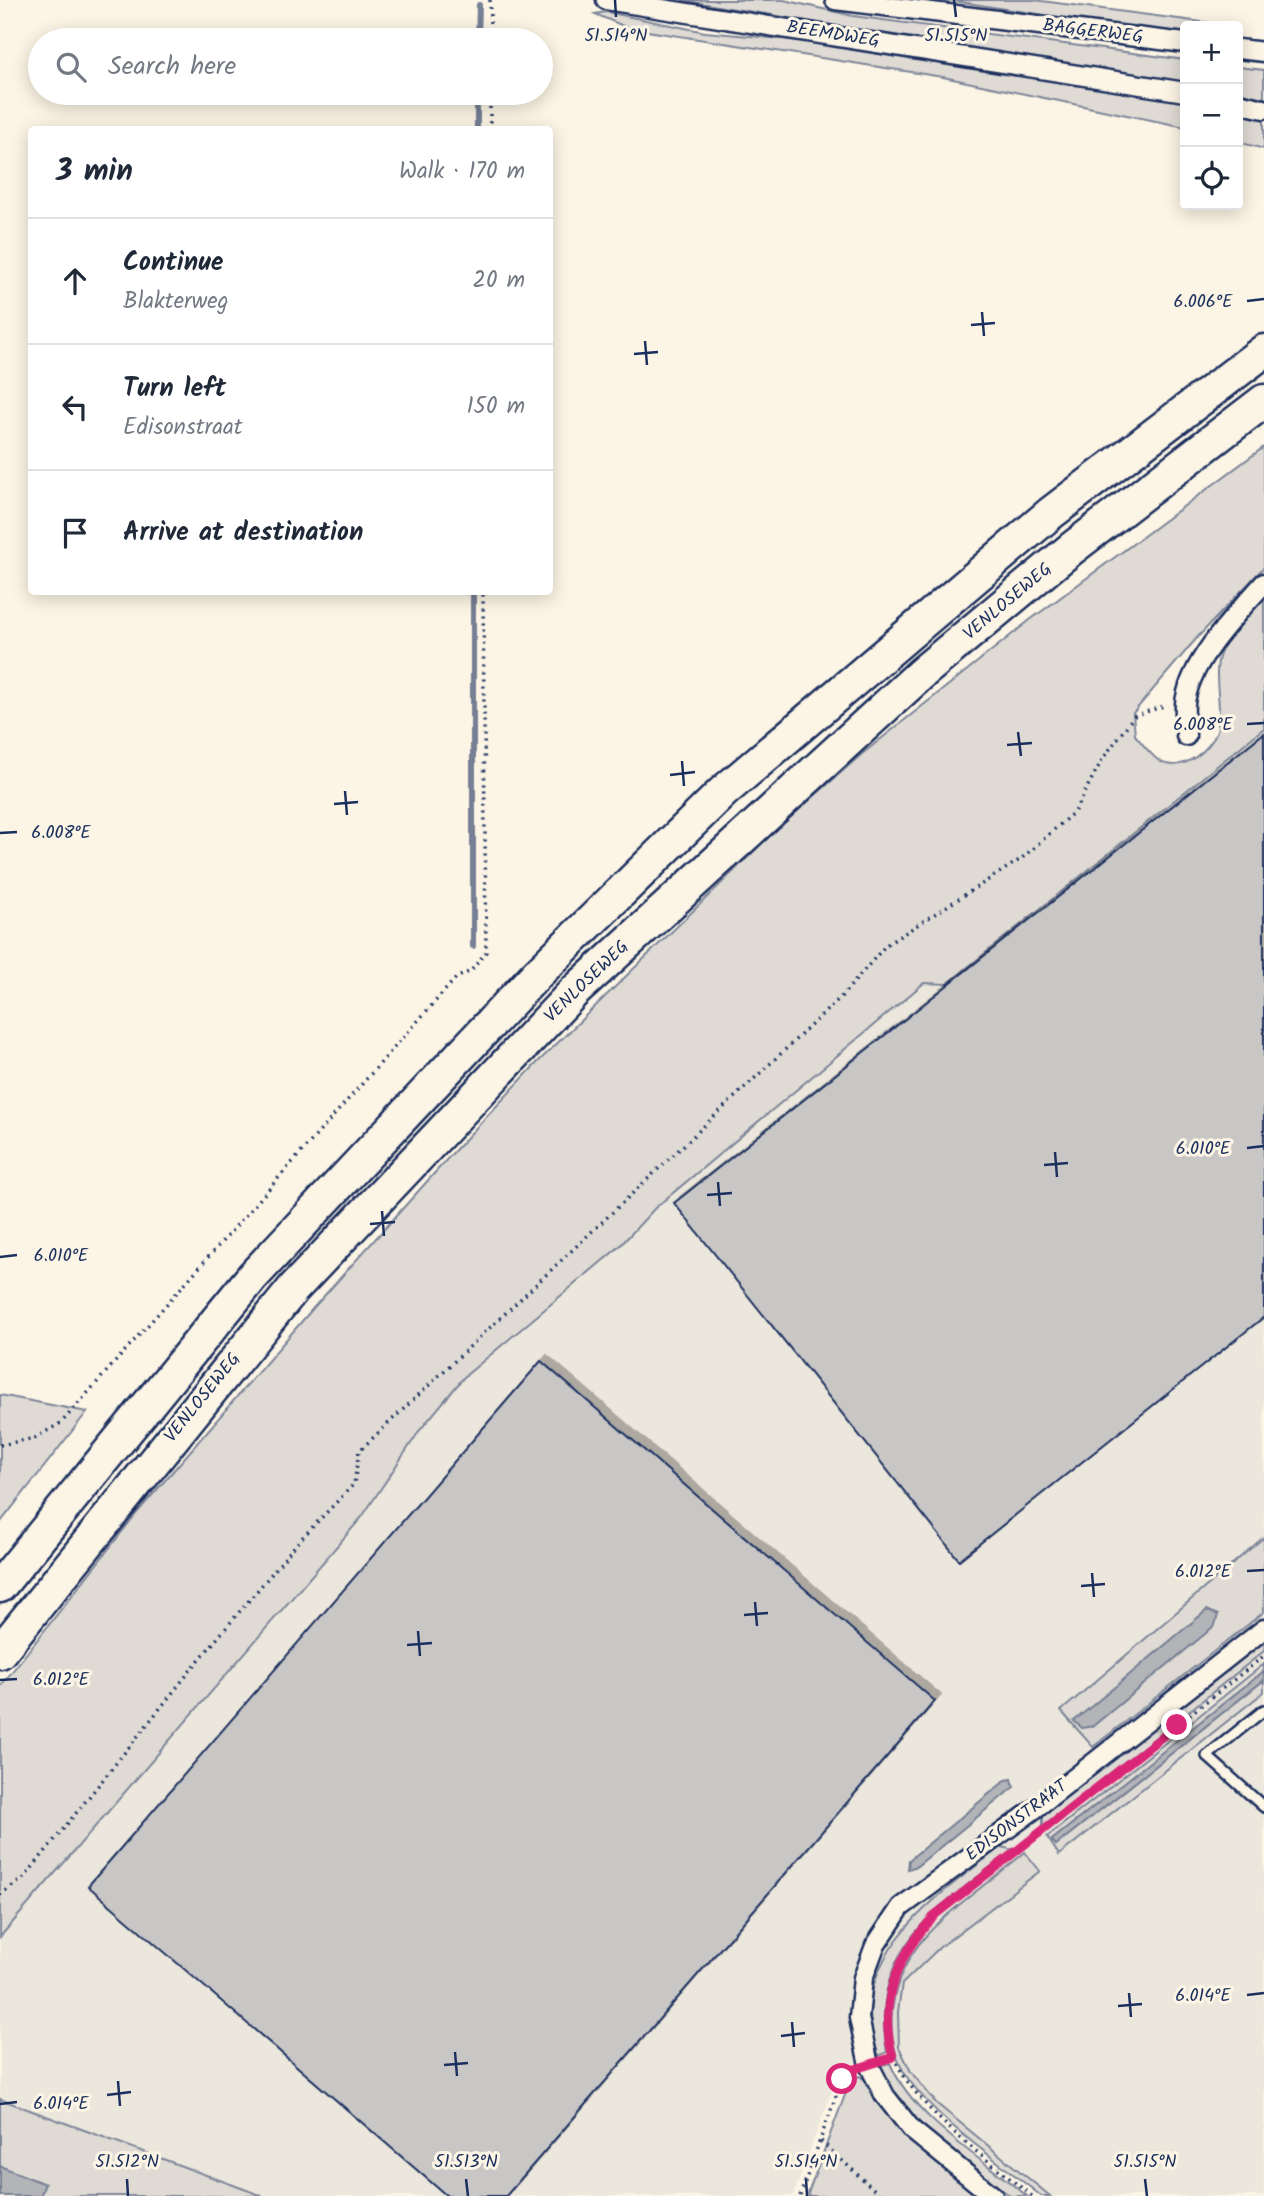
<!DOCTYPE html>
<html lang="en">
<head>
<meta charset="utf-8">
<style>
	:root { --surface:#fff; --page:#f2f2f3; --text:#1f2937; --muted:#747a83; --line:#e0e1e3 }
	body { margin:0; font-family:Kalam,sans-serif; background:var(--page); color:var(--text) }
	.controls { position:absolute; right:21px; top:21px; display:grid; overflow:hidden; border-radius:7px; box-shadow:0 4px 18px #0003 }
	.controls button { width:63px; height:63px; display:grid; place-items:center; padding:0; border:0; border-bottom:2px solid var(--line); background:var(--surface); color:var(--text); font:35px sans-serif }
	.stop { position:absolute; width:21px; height:21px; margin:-16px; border:5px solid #db2777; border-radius:50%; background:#fff }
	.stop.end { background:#db2777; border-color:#fff; box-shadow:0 2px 7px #0008 }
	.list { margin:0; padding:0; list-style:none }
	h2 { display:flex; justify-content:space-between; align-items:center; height:91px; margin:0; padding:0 28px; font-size:30px }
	h2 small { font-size:23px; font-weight:400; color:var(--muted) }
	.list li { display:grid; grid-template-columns:46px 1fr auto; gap:21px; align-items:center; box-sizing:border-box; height:126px; padding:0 28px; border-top:2px solid var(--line) }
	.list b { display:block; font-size:26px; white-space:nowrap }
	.list p { margin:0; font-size:23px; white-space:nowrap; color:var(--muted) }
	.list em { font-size:23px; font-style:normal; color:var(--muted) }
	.icon { flex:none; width:38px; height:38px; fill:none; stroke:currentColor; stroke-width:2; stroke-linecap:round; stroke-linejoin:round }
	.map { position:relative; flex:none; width:1264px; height:2196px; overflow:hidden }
	.search { position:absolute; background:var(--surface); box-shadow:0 4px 18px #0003; left:28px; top:28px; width:525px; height:77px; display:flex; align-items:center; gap:18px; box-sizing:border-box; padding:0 24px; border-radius:38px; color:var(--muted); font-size:26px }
	.panel { position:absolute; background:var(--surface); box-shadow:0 4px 18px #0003; left:28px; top:126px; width:525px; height:469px; border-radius:7px }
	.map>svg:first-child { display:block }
	.built { fill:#ece7dc }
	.green { fill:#dfdbd4; stroke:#7d8599; stroke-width:2 }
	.water { fill:#b2b4b8; stroke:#767f94; stroke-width:2 }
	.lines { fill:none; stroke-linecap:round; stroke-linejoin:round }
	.stream { stroke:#767f94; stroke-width:6 }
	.building { fill:#c8c7c6; stroke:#1b2f5e; stroke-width:2; filter:url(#shadow) }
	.service-casing { stroke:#1b2f5e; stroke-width:14 }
	.minor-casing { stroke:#1b2f5e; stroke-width:23 }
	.motorway-casing { stroke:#1b2f5e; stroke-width:37 }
	.path { stroke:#1b2f5e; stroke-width:3.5; stroke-dasharray:2 5; stroke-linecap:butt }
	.service { stroke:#fcf5e5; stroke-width:9 }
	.minor { stroke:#fcf5e5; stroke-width:18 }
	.motorway { stroke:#fcf5e5; stroke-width:32 }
	.route { stroke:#db2777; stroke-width:9 }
	.ticks { fill:none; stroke:#1b2f5e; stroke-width:2.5 }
	.labels { text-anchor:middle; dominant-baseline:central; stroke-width:6; stroke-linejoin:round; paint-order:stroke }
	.street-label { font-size:18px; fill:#1b2f5e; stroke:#fcf5e5 }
	.ticks-label { font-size:18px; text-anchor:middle; fill:#1b2f5e; stroke:#fcf5e5; stroke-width:6; stroke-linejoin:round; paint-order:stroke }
</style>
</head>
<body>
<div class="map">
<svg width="1264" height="2196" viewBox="0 0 1264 2196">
	<defs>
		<filter id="shadow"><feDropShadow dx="6" dy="-6" stdDeviation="0" flood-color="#0004"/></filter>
	</defs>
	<rect width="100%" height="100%" fill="#fcf5e5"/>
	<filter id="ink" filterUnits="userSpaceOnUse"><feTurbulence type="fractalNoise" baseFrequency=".0143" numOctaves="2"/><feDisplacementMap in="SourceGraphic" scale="14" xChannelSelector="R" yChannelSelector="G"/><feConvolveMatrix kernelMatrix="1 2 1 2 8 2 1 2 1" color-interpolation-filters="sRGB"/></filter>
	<g filter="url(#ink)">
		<!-- built -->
		<path class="built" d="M1264,707V2196H1045L919,2091L898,2048L850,2064L837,2077L793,2196H263L0,2099V1937L362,1517L420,1430L464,1377L619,1247L655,1208L653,1200Z"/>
		<!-- green -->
		<path class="green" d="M682,0H784L853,16L1185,60V91L1003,54Z
			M948,0H1034L1232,26H1185V37Z
			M606,12L705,32L859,46L1031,72L1185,102V127L943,77L628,28L595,14Z
			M1238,67L1264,70V105L1238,99Z
			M1238,112L1264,117V149L1238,142Z
			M1264,447V567L1196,639L1133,713L1135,735C1142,743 1152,757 1161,762C1183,774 1215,747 1218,726C1222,705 1214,682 1218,661C1223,636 1248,615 1264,596V728L947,984L924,983L655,1208L619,1247L464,1377L420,1430L362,1517L0,1937V1687L136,1514L315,1306L458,1147L537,1063L776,830L862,754L1030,620Z
			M0,1395L87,1412L0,1523Z
			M1264,1537V1612L1093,1747L1061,1711Z
			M1264,1638V1651L1043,1828V1813Z
			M1264,1664V1671L1052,1841L1056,1845L1264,1680V1692L1059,1855L1047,1837Z
			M1001,1847L1014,1850C939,1909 869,1943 887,2052L879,2056C840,1960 937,1896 1001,1847Z
			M1025,1852L1040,1871L940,1947L902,1984L898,2012L899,2047L911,2072L936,2103L1050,2196H1041C999,2161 941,2124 909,2080C878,2037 891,1976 924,1938C949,1909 995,1878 1025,1852Z
			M890,2063C913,2118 981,2158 1027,2196H1010C966,2160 900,2122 881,2065Z
			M859,2076C873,2083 877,2098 885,2110C907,2145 947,2170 978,2196H807L851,2079Z
			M0,2099L263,2196H0Z"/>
		<!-- water -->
		<path class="water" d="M1207,1610L1218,1615L1215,1625L1205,1634L1093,1726L1082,1728L1074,1721Z
			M1264,1671V1680L1056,1845L1052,1840Z
			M1012,1779L1014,1787L917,1866L908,1869L909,1860L1006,1780Z
			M0,2166L45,2184L40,2196H0Z"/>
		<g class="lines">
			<!-- stream -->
			<path class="stream" d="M478,40L479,5
				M477,130V93
				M473,592V946"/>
		</g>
		<!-- building -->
		<path class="building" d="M1264,733V1317L959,1560L674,1203Z
			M541,1361L935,1701L506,2196H447L88,1886Z"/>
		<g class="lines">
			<!-- service casing -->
			<g class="service-casing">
				<path id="service" d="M1264,1710L1207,1756L1264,1807"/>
			</g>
			<!-- minor casing -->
			<g class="minor-casing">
				<path id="minor" d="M606,0L1185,92
					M835,0L1185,43
					M1238,49L1264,52
					M1238,103L1264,109
					M1186,736C1186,724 1183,709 1186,697C1194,656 1237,614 1264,583
					M993,2196L912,2130L885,2096L869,2065L859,2018L863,1978L875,1946L901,1907L1036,1808L1264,1629"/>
			</g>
			<!-- motorway casing -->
			<g class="motorway-casing">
				<path id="motorway" d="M0,1586L253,1276L536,975L723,792L1051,513L1264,351
					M0,1652L294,1288L574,992L923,672L1071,549L1264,401"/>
			</g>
			<!-- path -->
			<path class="path" d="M490,0V40
				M490,130V93
				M0,1445L35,1438L61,1423L456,978L471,971L486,952L483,592
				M0,1895L24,1878L194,1666L298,1542L354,1484L359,1451L842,996L886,945L1021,859L1074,812L1102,760L1134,716L1167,705
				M821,2141L881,2196
				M800,2196L842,2079L851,2070
				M1032,2196C936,2118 815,2042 936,1914L1264,1656"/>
			<!-- service -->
			<use href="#service" class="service"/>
			<!-- minor -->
			<use href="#minor" class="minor"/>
			<!-- motorway -->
			<use href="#motorway" class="motorway"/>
		</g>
	</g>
	<g class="lines" filter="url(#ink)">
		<!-- route -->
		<path class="route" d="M842,2079L852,2070L893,2057C877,2001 897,1956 936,1914L1177,1725"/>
	</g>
	<!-- ticks -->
	<path class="ticks" d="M615,0L616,17M954,0L956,17M1247,301L1264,299M982,312L984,336M971,325L995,323M645,341L647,365M634,354L658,352M1247,724L1264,723M1018,732L1021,756M1007,745L1032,743M682,761L684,786M670,775L695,772M345,791L347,815M334,804L358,802M0,833L17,832M1247,1148L1264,1146M1055,1152L1057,1177M1044,1165L1068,1163M718,1182L720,1206M707,1195L732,1193M382,1211L384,1236M370,1224L395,1222M0,1257L17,1255M1247,1571L1264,1570M1092,1573L1094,1597M1081,1586L1105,1584M755,1602L757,1626M744,1615L768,1613M418,1631L420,1656M407,1645L432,1643M0,1680L17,1679M1129,1993L1131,2017M1247,1995L1264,1993M1118,2006L1142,2004M792,2022L794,2047M781,2036L805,2033M455,2052L457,2076M444,2065L468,2063M118,2081L120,2106M107,2095L131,2092M0,2104L17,2102M127,2179L128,2196M466,2179L468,2196M806,2179L807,2196M1145,2179L1147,2196"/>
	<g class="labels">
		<!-- street labels -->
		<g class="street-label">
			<text transform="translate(1093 32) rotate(7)">BAGGERWEG</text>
			<text transform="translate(833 35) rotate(9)">BEEMDWEG</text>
			<text transform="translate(1008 602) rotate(-40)">VENLOSEWEG</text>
			<text transform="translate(587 982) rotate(-44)">VENLOSEWEG</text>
			<text transform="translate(203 1398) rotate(-51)">VENLOSEWEG</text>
			<text transform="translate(1017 1821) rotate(-37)">EDISONSTRAAT</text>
		</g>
	</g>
	<g class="ticks-label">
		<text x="616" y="41">51.514°N</text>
		<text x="956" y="41">51.515°N</text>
		<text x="1203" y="307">6.006°E</text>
		<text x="1203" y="730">6.008°E</text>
		<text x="61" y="838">6.008°E</text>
		<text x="1203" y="1154">6.010°E</text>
		<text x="61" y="1261">6.010°E</text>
		<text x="1203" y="1577">6.012°E</text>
		<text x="61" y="1685">6.012°E</text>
		<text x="1203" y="2001">6.014°E</text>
		<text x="61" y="2109">6.014°E</text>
		<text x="127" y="2167">51.512°N</text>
		<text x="466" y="2167">51.513°N</text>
		<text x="806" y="2167">51.514°N</text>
		<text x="1145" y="2167">51.515°N</text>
	</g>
</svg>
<div class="controls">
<button>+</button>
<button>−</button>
<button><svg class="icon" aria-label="locate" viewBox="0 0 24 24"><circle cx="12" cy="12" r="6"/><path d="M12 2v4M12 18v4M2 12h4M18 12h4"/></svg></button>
</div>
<div class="stop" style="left:842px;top:2079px"></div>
<div class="stop end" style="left:1177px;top:1725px"></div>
<div class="search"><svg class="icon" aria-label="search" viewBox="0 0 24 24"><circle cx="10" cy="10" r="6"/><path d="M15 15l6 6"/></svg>Search here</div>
<section class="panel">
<h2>3 min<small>Walk · 170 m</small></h2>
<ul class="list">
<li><svg class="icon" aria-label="ahead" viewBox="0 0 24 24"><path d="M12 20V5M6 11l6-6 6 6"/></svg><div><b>Continue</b><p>Blakterweg</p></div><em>20 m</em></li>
<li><svg class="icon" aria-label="left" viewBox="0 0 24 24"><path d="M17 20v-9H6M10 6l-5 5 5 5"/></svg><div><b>Turn left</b><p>Edisonstraat</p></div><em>150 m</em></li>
<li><svg class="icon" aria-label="arrive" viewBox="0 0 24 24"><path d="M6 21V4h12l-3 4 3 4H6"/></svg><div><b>Arrive at destination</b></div></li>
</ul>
</section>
</div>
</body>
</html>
